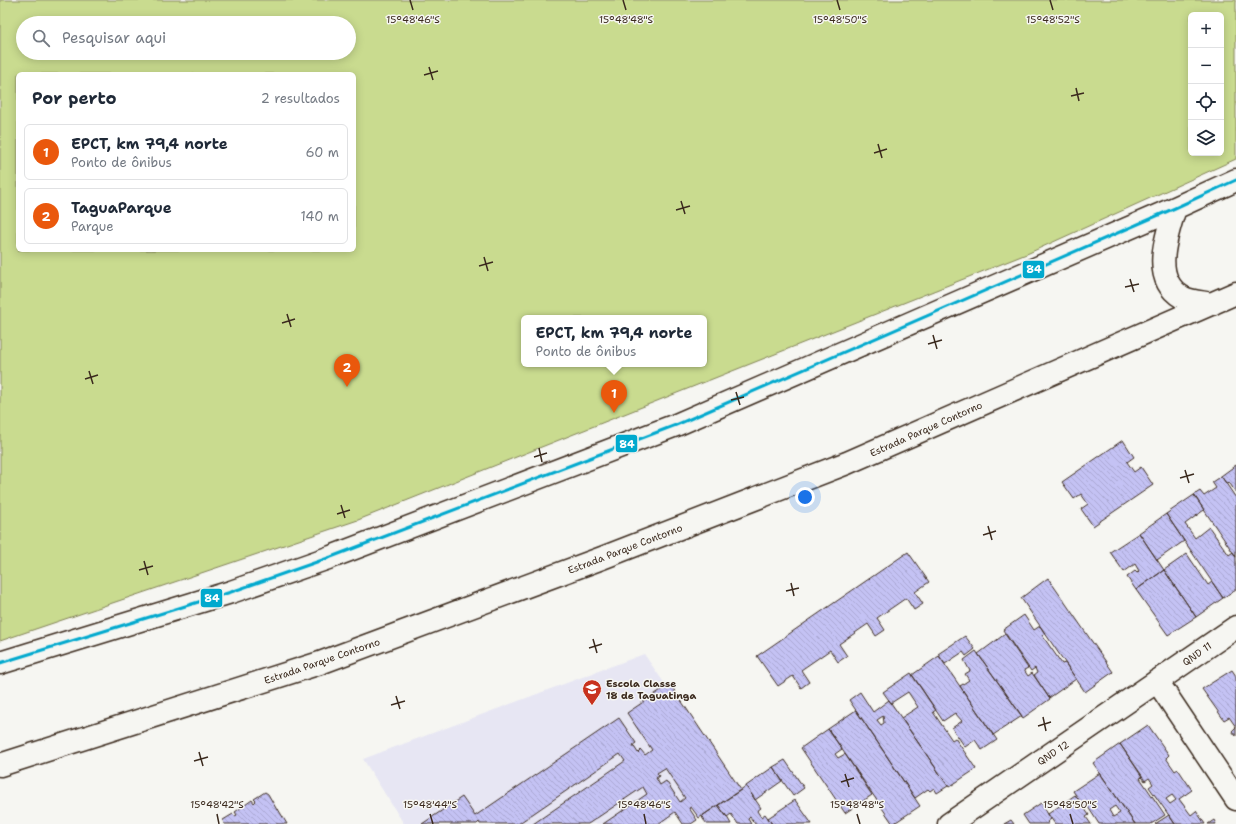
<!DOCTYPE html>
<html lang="pt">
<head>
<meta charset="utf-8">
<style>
	:root { --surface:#fff; --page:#f2f2f3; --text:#1f2937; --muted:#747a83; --line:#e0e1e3; --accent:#ea580c }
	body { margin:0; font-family:"Shantell Sans",sans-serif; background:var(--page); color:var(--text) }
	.controls { position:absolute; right:12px; top:12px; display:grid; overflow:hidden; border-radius:6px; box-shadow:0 2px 10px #0003 }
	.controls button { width:36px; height:36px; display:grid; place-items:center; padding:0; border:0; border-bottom:1px solid var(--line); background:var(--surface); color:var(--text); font:20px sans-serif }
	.you { position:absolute; left:805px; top:497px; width:14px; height:14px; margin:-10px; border:3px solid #fff; border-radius:50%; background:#1a73e8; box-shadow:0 0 0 6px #1a73e833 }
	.badge { display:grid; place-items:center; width:26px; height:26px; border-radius:50%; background:var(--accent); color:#fff; font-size:13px; font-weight:700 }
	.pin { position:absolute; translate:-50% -33px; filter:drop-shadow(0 1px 2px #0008) }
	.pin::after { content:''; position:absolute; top:21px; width:14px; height:12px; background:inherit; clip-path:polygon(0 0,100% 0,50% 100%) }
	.popup { position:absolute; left:521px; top:315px; width:186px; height:52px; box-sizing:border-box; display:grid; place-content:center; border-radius:6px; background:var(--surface); filter:drop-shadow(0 1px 3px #0005); font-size:13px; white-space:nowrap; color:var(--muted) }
	.popup b { font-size:15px; color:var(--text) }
	.popup::after { content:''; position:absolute; left:50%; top:100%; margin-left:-8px; border:8px solid transparent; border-top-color:var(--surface) }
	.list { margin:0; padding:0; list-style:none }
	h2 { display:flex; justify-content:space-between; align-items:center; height:52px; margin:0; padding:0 16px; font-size:17px }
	h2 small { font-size:13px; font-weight:400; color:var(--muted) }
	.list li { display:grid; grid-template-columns:26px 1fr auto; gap:12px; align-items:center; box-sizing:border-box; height:56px; margin:0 8px 8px; padding:0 8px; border:1px solid var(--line); border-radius:6px }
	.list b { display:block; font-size:15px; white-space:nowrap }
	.list p { margin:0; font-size:13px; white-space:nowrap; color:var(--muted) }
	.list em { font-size:13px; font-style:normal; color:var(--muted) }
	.icon { flex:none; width:22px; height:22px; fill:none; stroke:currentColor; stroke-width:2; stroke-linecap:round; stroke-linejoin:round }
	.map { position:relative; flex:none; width:1236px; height:824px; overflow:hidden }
	.search { position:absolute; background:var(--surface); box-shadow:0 2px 10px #0003; left:16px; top:16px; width:340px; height:44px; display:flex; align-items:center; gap:10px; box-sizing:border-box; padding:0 14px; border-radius:22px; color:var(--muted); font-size:15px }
	.panel { position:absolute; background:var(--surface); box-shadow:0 2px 10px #0003; left:16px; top:72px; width:340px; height:180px; border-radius:6px }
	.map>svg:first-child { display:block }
	.built { fill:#e7e6f3 }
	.park { fill:#c9db8f; stroke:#828256; fill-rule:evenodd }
	.building { fill:url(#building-back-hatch); stroke:#3b2a1e; fill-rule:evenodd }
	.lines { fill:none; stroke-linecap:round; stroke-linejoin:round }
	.minor-casing { stroke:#3b2a1e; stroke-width:25 }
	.trunk-casing { stroke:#3b2a1e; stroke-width:25 }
	.minor { stroke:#f6f6f2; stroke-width:22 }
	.trunk { stroke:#f6f6f2; stroke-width:22 }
	.bus-1-casing { stroke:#f6f6f2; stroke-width:6 }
	.bus-1 { stroke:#00a9ce; stroke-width:3 }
	.ticks { fill:none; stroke:#3b2a1e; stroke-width:1.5 }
	.labels { text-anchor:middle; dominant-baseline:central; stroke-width:3; stroke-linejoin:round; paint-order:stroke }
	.street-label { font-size:10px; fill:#3b2a1e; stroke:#f6f6f2 }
	.poi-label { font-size:10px; font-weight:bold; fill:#3b2a1e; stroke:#f6f6f2; text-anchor:start }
	.ticks-label { font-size:10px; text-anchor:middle; fill:#3b2a1e; stroke:#f6f6f2; stroke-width:3; stroke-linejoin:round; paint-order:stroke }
	.line-badge { stroke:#f6f6f2; stroke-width:1.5 }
	.badge-label { font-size:11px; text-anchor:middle; font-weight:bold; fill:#fff }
</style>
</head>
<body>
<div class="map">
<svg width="1236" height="824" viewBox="0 0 1236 824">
	<defs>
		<pattern id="building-back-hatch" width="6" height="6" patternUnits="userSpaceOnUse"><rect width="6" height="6" fill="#c4c2f4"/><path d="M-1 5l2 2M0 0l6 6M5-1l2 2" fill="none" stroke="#a9a7d1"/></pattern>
	</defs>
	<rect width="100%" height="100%" fill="#f6f6f2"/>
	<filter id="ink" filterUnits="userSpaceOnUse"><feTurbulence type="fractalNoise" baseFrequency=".025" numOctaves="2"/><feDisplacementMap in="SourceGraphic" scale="8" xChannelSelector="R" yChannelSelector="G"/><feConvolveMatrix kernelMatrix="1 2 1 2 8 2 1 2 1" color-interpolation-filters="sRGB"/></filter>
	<g filter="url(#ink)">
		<!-- built -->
		<path class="built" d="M644,654L730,777L662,824H404L363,759Z"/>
		<!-- park -->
		<path class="park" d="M0,0H1236V159L1029,253L358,520L0,641ZM1191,15H1221V153H1191ZM23,23H349V53H23ZM18,74H354V250H18ZM524,318H704V364H524Z"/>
		<!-- building -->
		<path class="building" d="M1123,440L1134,457L1127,462L1134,472L1141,467L1153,485L1093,526L1081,509L1088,504L1081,494L1074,499L1062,482Z
			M1236,465V493L1229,482L1226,483L1221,476Z
			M1221,476L1236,498V557L1194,495L1200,491L1204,496L1216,488L1212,482Z
			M1194,495L1204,510L1185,524L1195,538L1209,527L1229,555L1233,552L1236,557V589L1223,598L1166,514Z
			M1166,514L1184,541L1157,560L1139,533Z
			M1139,533L1164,570L1136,590L1127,577L1135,571L1137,573L1139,571L1135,564L1124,572L1110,552Z
			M908,552L929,582L915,592L923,604L914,610L906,598L877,618L885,630L876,636L868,624L839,644L847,656L838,662L830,650L801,670L809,682L801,688L793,676L778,686L757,656Z
			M1187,554L1208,585L1212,582L1223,598L1196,617L1164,570Z
			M1164,570L1196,617L1168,635L1136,590Z
			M1048,578L1113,672L1085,692L1021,598Z
			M1024,615L1034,630L1040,626L1045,634L1042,635L1062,664L1065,663L1076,679L1049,698L1034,675L1037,673L1035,668L1031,671L1003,630Z
			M1005,634L1028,668L1024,670L1028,676L1032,673L1050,699L1023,718L978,654Z
			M965,636L975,649L966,656L963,652L945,664L938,654Z
			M976,651L1022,716L993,735L960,686L969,680L965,674L970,671L964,660Z
			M939,656L997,740L982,750L975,740L965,747L952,728L962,721L955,713L943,721L912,675Z
			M1232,670L1236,676V727L1229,717L1224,720L1202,689Z
			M911,673L936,710L933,712L952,740L955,738L976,769L949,787L901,718L918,707L908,692L891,703L883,692Z
			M670,684L741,790L699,818L691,807L689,808L697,820L691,824H683L675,812L658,824H603L647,794L643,787L588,824H533L625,761L620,754L518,824H480L479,822L477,824H422L462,797L475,816L619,718L636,743L633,745L638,753L641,750L645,755L652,750L627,713ZM665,768L685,798L680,802L666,781L660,785L656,778L659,776L657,773Z
			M860,692L873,712L889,700L948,786L937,793L934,788L930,791L928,789L915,798L849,700ZM883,716L884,723L881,725L877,720Z
			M856,710L920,806L893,824L828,729Z
			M1148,725L1169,755L1166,758L1175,771L1178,769L1192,790L1179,799L1191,815L1196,811L1205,824H1175L1149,787L1153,784L1149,778L1145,781L1120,744ZM1172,795L1176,800L1170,804L1166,799Z
			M1236,727V736L1232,731Z
			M828,729L842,749L835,754L838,758L845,754L872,795L845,813L801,748Z
			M1120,744L1143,777L1140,778L1165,815L1151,824H1135L1093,763Z
			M785,760L804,788L793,796L773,767Z
			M773,767L782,781L755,800L746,786Z
			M1100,773L1135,824H1099L1088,807L1085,809L1073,791ZM1115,806L1120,813L1113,817L1109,810Z
			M746,786L761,808L757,811L761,817L765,814L772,824H755L750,817L748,819L751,824H738L731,814L727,817L718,805Z
			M265,792L268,794L277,810L278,809L287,824H224L223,820L233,814L235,816L237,815L235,812L252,800L254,803L256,801L254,799Z
			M1075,795L1089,815L1086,817L1091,824H1055L1048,814Z
			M795,800L812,824H772L768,818Z
			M1041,803L1051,819L1047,822L1049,824H1029L1023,815Z
			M718,805L727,817L731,824H707L703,819L702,816Z
			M1169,815L1175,824H1155Z
			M1011,820L1014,824H1004Z
			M1214,820L1216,824H1208Z"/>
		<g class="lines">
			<!-- minor casing -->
			<g class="minor-casing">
				<path id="minor" d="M1157,681L1236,799
					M949,824L1236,627"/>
			</g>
			<!-- trunk casing -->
			<g class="trunk-casing">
				<path id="trunk" d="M1175,208C1167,235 1150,278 1182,297C1191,302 1203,302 1212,304
					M0,663L231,592L331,557L676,425L1175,208L1236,180
					M0,765L320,663L602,558L847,463L1236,293"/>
			</g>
			<!-- minor -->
			<use href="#minor" class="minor"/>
			<!-- trunk -->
			<use href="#trunk" class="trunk"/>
			<!-- bus-1 casing -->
			<g class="bus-1-casing">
				<path id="bus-1" d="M0,663L231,592L331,557L676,425L1175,208L1236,180"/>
			</g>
			<!-- bus-1 -->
			<use href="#bus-1" class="bus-1"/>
		</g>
	</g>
	<!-- ticks -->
	<path class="ticks" d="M410,0L413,10M623,0L626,10M837,0L840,10M1050,0L1053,10M429,67L433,80M424,75L438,71M1076,88L1079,101M1071,96L1084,93M878,144L882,158M874,153L887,149M681,201L685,214M676,210L690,206M484,257L488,271M479,266L493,262M1130,279L1134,292M1125,287L1139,284M287,314L291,327M282,323L295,319M933,335L937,349M928,344L942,340M89,371L93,384M85,379L98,375M736,392L740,405M731,400L744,397M539,448L542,462M534,457L547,453M1185,470L1189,483M1180,478L1194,474M341,505L345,518M337,514L350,510M988,526L992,540M983,535L996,531M144,561L148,575M139,570L153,566M791,583L794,596M786,591L799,588M593,639L597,653M589,648L602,644M396,696L400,709M391,705L405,701M1043,717L1046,731M1038,726L1051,722M199,752L203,766M194,761L208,757M845,774L849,787M841,782L854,778M217,814L219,824M430,814L433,824M644,814L646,824M857,814L860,824M1070,814L1073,824"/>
	<!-- icons -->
	<defs>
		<g id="school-pin" transform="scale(1)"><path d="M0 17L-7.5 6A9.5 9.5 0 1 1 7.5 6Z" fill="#c8321e" stroke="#f6f6f2"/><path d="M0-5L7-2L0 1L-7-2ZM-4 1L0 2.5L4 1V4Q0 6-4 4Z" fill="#fff"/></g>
	</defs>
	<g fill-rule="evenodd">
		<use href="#school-pin" x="592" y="689"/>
	</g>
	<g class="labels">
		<!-- street labels -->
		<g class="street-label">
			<text transform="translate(926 429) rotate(-24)">Estrada Parque Contorno</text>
			<text transform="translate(625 549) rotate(-21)">Estrada Parque Contorno</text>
			<text transform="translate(1197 654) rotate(-35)">QND 11</text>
			<text transform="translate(322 661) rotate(-19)">Estrada Parque Contorno</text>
			<text transform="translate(1053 753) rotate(-34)">QND 12</text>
		</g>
		<!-- poi labels -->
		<g class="poi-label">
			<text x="606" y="683">Escola Classe<tspan x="606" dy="12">18 de Taguatinga</tspan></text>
		</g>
	</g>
	<g class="ticks-label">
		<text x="413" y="23">15°48'46"S</text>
		<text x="626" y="23">15°48'48"S</text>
		<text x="840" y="23">15°48'50"S</text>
		<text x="1053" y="23">15°48'52"S</text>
		<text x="217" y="808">15°48'42"S</text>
		<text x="430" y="808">15°48'44"S</text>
		<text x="644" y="808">15°48'46"S</text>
		<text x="857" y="808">15°48'48"S</text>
		<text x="1070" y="808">15°48'50"S</text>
	</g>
	<g class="line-badge">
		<rect x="1022" y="260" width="23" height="19" rx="4" fill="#00a9ce"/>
		<rect x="615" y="434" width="23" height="19" rx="4" fill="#00a9ce"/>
		<rect x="200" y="588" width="23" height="20" rx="4" fill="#00a9ce"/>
	</g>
	<g class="badge-label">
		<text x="1034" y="273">84</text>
		<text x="627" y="448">84</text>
		<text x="212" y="602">84</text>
	</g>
</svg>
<div class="controls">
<button>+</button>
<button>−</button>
<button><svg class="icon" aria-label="locate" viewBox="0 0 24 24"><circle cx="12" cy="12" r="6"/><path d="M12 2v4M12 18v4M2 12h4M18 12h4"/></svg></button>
<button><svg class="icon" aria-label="layers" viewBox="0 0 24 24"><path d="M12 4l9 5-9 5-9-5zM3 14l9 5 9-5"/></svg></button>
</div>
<div class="you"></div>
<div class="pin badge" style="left:614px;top:413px">1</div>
<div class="popup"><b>EPCT, km 79,4 norte</b>Ponto de ônibus</div>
<div class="pin badge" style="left:347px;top:387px">2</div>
<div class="search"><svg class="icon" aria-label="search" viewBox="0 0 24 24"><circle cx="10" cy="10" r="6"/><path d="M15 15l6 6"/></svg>Pesquisar aqui</div>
<section class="panel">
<h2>Por perto<small>2 resultados</small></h2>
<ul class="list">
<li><span class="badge">1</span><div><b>EPCT, km 79,4 norte</b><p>Ponto de ônibus</p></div><em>60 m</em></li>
<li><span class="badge">2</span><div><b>TaguaParque</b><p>Parque</p></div><em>140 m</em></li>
</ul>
</section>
</div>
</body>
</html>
